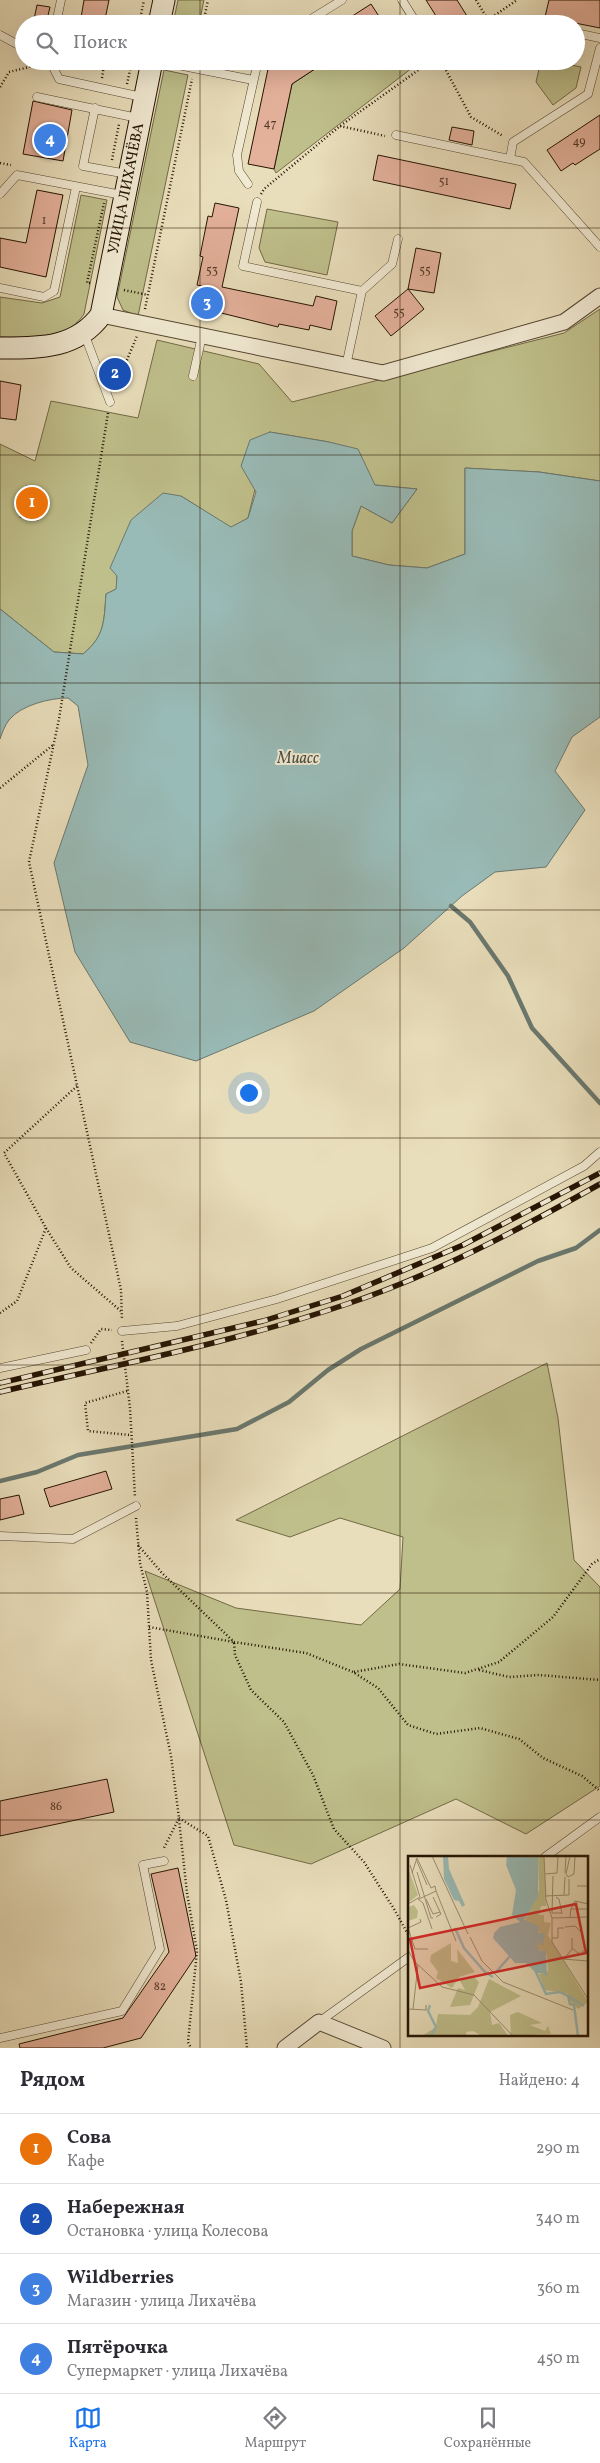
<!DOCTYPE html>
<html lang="ru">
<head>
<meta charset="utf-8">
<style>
	:root { --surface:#fff; --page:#f2f2f3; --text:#2b2b33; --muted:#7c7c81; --line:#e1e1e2; --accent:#1a73e8 }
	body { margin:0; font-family:Vollkorn,serif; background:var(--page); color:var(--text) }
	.you { position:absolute; left:248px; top:1092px; width:18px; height:18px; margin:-12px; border:4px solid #fff; border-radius:50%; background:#1a73e8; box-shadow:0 0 0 8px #1a73e833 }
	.badge { display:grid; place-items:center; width:32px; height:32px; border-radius:50%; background:var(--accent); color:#fff; font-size:16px; font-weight:700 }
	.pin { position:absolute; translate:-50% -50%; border:2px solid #fff; box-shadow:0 1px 5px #0006 }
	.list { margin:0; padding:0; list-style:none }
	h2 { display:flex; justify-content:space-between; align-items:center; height:65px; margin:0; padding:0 20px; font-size:21px }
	h2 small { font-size:16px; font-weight:400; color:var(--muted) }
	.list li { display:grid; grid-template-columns:32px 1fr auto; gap:15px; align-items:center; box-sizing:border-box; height:70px; padding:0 20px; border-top:1px solid var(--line) }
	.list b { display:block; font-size:19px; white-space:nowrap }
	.list p { margin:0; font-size:16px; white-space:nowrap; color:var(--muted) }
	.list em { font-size:16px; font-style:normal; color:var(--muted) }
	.icon { flex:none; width:28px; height:28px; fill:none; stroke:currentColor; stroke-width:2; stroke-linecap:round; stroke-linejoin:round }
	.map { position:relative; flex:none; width:600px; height:2048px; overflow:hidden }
	.search { position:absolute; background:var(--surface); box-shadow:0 5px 20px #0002; left:15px; right:15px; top:15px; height:55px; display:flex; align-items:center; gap:12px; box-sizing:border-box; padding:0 18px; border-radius:28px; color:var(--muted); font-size:19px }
	.sheet { height:345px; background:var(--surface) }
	nav { display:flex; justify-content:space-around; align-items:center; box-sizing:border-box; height:70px; border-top:1px solid var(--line); background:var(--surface); font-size:14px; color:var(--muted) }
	nav a { display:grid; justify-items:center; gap:2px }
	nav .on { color:var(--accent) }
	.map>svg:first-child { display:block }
	.green { fill:#bfbf8b; stroke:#726946 }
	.water { fill:#99bbb7; stroke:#6a786f }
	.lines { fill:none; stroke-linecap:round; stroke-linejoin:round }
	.stream { stroke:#6a786f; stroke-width:4.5 }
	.building { fill:#e4b19b; stroke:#241302 }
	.lane-casing { stroke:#554630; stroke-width:9 }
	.street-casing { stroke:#554630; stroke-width:17 }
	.secondary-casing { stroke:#241302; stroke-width:23 }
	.path { stroke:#241302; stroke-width:2.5; stroke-dasharray:1 2.5; stroke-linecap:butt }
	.lane { stroke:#f1ead3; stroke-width:8 }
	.street { stroke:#f1ead3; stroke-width:15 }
	.secondary { stroke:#f1ead3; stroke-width:21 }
	.rail-casing { stroke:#241302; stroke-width:5.5 }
	.rail { stroke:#f1ead3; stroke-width:4; stroke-dasharray:11; stroke-linecap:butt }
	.grid { fill:none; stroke:#241302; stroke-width:1; stroke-opacity:0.55 }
	.labels { text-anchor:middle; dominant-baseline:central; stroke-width:4; stroke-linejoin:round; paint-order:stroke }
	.number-label { font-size:12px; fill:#543a28 }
	.street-label { font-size:15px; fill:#241302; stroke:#f1ead3 }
	.water-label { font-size:16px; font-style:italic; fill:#4d4e41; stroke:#f1ead3 }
	.inset-river { fill:none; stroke:#99bbb7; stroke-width:2.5 }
	.inset-road { fill:none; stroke:#9a8d71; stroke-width:1 }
	.view { fill:#d62828; fill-opacity:0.15; stroke:#d62828; stroke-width:2.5 }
	.inset-edge { fill:none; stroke:#241302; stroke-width:2.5 }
</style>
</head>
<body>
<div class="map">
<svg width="600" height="2048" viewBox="0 0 600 2048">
	<rect width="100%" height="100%" fill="#e9debb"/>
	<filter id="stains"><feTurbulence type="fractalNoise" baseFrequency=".004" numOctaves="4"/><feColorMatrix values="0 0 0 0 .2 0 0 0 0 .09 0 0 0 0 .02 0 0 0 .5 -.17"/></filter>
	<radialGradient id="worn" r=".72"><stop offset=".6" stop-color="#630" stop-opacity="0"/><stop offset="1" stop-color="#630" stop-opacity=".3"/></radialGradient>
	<!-- green -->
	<path class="green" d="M178,0H204L199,24H173Z
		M327,61H421L276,173L274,169L292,84Z
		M541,61H553L581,67L576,88L553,105L536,82Z
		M164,70L188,75L138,316L123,310L117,297Z
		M81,195L107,200L84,314C66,342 30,337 0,337V297L42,303L60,297Z
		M267,209L338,222L327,275L265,262L259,248Z
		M600,309V481L539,472L465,468V554L427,568L389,565L352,556V531L361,506L392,523L417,489L375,485L329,442L269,432L248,518L231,528L181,496L117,576V589L106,594C104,621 105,636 83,654L54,652L0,609V444L35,461L51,401L138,418L157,340L259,364L292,402L564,333Z
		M547,1363L558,1418L574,1560L600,1587V1786L526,1834L456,1799L311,1864L234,1845L145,1571L236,1608L361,1625L400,1589L403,1537L340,1518L290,1537L236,1520Z"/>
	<!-- water -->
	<path class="water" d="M270,432L329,442L358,449L375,485L417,489L392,523L361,506L352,531V556L389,565L427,568L465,554V468L539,472L600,481V717L572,737L555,771L585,810L546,867L495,872L462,896L404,948L314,1011L196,1061L130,1042L75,952L54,863L88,765L78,706L68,698C50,698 21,705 9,720C5,725 2,733 0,739V609L54,652L83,654C105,636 104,621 106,594L116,589L117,576L110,568L131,520L163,493L181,496L231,527L248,518L256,492L241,466L250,440Z"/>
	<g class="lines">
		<!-- stream -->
		<path class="stream" d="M451,906L470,922L508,976L532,1028L600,1103
			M0,1481L37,1472L78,1455L237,1429L289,1402L328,1370L361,1349L538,1261L576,1248L600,1230"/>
	</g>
	<!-- building -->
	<path class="building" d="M84,0H109L104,24H80Z
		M426,0H457L472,24H441Z
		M549,0H600V28L545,17Z
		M371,4L384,24H340Z
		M37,5L50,7L46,24H33Z
		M280,61H327L292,84L274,169L248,164L268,69Z
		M33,101L72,110L63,161L23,154Z
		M600,115V149L575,165L573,163L561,171L547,150Z
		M452,127L474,131L472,145L449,140Z
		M378,155L516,184L510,209L373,180Z
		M37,190L63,195L46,277L0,267V238L26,243Z
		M215,203L239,208L222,287L313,306L316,296L337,301L331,330L310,325L309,330L279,324L278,327L197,307L202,286L197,285L203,257L200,256L208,216L212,217Z
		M416,248L441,253L434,293L408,289Z
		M408,289L424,309L391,336L375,316Z
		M0,381L21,385L16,420L0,418Z
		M26,486L43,489L38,520L20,517Z
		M106,1471L112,1489L50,1507L44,1489Z
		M19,1495L24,1514L0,1520V1499Z
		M107,1779L114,1812L0,1836V1801Z
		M178,1868L196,1956L141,2038L103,2048H20L19,2044L123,2018L169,1952L151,1874Z"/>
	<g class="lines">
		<!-- lane casing -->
		<g class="lane-casing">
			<path id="lane" d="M402,0L417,24
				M56,24L61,0
				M303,24L342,0
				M576,33L600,38
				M0,35L24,48
				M50,61L59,79L142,97
				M158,61L253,80
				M37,97L138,118
				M95,108L83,166L127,174
				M396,135L524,162L600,247
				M510,159L513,142L588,94L600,48
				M248,184L239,171L237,155L258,61
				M0,194L17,175L122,195
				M257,202L243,266L362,291L346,366
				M0,288L44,297L54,291L76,187
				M362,291L392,264L398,239
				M84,333L110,402
				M193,376L202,336
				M122,1331L177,1326L277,1299L432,1248L584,1166L600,1152
				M0,1368L86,1350
				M0,1536L73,1539L136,1506
				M545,1857L600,1817
				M319,2022L409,1957
				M0,2038L122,2011L160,1949L143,1865L164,1861"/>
		</g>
		<!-- street casing -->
		<g class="street-casing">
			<path id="street" d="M101,315L383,373L564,322L600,296
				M285,2048L319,2022L383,2048"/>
		</g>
		<!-- secondary casing -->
		<g class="secondary-casing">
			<g id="secondary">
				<path d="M159,24L164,0"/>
				<path id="s1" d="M0,348C39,348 76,349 101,315L152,61"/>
			</g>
		</g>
		<!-- path -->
		<path class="path" d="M476,0L488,20L517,0
			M139,24L144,0
			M203,24L208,0
			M483,24L488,20
			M441,61L471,117L503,136
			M102,78L104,65
			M127,84L132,61
			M0,87L9,72L41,64
			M340,126L385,136
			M112,160L119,124
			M0,163L11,165
			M261,194L264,189L340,126L431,61
			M90,283H87L104,203
			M124,290L148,295
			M145,309L192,79
			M116,386L137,336
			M108,413L59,719L29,862L121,1290L122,1320
			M0,788L53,745
			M46,1228L71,1268L122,1312
			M0,1313L17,1301L46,1228L4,1153L77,1086
			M122,1341L130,1408L135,1497
			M91,1343L101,1329L112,1330
			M127,1391L85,1403L88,1431L130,1435
			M136,1518L140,1563L147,1592L151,1660L171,1756L179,1818L163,1850
			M138,1545L162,1573L234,1642L306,1653L353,1672L378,1688L408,1725L436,1734L480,1728L519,1739L543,1758L582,1776L600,1791
			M149,1627L234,1642L235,1655L251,1690L284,1722L313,1775L334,1829L364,1862L394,1909L409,1936
			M479,1670L509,1677L539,1675L600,1680
			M354,1672L399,1664L465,1673L499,1662L553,1617L592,1564L600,1559
			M179,1818L208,1836L226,1900L241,1982L247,2048
			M179,1820L187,1893L197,1951L188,2042L191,2048"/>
		<!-- lane -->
		<use href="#lane" class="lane"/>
		<!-- street -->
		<use href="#street" class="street"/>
		<!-- secondary -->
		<use href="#secondary" class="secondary"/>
		<!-- rail casing -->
		<g class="rail-casing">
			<path id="rail" d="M0,1383L263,1321L343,1296L463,1245L600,1173
				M0,1392C115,1365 232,1343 344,1305C434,1275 518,1230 600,1184"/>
		</g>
		<!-- rail -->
		<use href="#rail" class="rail"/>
	</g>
	<!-- grid -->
	<path class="grid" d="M200,0V24M400,0V24M200,61V2048M400,61V2048M0,228H600M0,455H600M0,683H600M0,910H600M0,1138H600M0,1365H600M0,1593H600M0,1820H600"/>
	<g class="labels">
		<!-- number labels -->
		<g class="number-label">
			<text x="270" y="124">47</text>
			<text x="579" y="142">49</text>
			<text x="444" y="182">51</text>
			<text x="44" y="221">1</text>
			<text x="212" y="271">53</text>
			<text x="425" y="271">55</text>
			<text x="399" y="313">55</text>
			<text x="56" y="1807">86</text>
			<text x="160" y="1987">82</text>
		</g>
		<!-- street labels -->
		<g class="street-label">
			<text stroke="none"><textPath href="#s1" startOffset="240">УЛИЦА ЛИХАЧЁВА</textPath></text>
		</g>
		<!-- water labels -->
		<g class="water-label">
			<text x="298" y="759">Миасс</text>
		</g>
	</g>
	<!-- overview -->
	<g transform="translate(408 1856)">
		<rect width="180" height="180" fill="#e9debb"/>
		<path d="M130,0H136L138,50H133L131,59H136V66L143,67L140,79L180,146L170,153L161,144L160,138L137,134L131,118L140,115L139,100L137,94L131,95L129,92V86H133L134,90L132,77L129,76L130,70L116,66L131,34ZM0,12L10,39L0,47ZM6,49L10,55L9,62L0,65V51ZM43,87V105L50,107L49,93L67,116L51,121L44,132L28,122L30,116L22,105L23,99ZM66,121L71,126L62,149L42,151L50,132L57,134L52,125ZM81,123L113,140L82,156L84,169L91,167L100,180H74L65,175L58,176L59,180H14L28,171L30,158L62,159L70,151ZM110,156L134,167L122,169L137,175L140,170L143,178L103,180L102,159Z" fill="#bfbf8b"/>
		<path d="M35,0H40L41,13L57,49L54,51L51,45L46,44L36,23ZM99,0H130V40L116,64L131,70L130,77H137L135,90L131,86L129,89L131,95L138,94L139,121L135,117H128L118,107H107L85,82L86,77L92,71L112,66L104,59L108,34L98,9Z" fill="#99bbb7"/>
		<path class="inset-river" d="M47,72L56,92L77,116L85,121M127,114L138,138L152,136L160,140L162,148L166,149L170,180M88,116L102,100M160,140L176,150M22,149L20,155L28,171L23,180"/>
		<path class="inset-road" d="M24,0L60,78M136,0L138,44L144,62M162,0L158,18L160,21L166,18L167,0M8,3L19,29M9,16L23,62H25M4,17L9,2L23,32L27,30L28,35M157,17L158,0M137,18L149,17L150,0M145,20L144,57H154M156,39L157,21M137,40L161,39V23M25,41L33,58L28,61M148,41L151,43L154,58M10,43L15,47L24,73M11,43L28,35L48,85M18,43L25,58L32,56M0,48L12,41L2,9M163,53L167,45L180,48V30H169M162,61L163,53H180M144,62V86L180,143M144,62L180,61M157,71L167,70L175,78M0,72L7,93H20M0,72L13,66L12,63M62,81L74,105L95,126L165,154M144,82H150V72H156M164,92L170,97L175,98V94M0,94L6,105L34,131L66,139L105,180M155,103L180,105M156,103L164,93V82M0,153L18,154V149M5,153L10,109"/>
		<path class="view" d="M168,48L178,97L12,132L2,83Z"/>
		<rect width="180" height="180" class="inset-edge"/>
	</g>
	<rect width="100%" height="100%" filter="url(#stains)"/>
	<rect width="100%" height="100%" fill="url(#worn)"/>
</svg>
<div class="you"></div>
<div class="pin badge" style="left:32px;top:503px;background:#e8710a">1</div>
<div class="pin badge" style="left:115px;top:374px;background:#1a4fb4">2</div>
<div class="pin badge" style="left:207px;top:303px;background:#3f7fe0">3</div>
<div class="pin badge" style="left:50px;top:140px;background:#3f7fe0">4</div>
<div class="search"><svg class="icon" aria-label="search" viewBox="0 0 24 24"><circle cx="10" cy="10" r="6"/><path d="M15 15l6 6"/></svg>Поиск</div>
</div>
<section class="sheet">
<h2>Рядом<small>Найдено: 4</small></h2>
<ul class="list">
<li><span class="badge" style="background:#e8710a">1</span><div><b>Сова</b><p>Кафе</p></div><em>290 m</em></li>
<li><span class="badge" style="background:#1a4fb4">2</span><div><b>Набережная</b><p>Остановка · улица Колесова</p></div><em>340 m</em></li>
<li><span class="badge" style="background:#3f7fe0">3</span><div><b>Wildberries</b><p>Магазин · улица Лихачёва</p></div><em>360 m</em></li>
<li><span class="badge" style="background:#3f7fe0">4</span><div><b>Пятёрочка</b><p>Супермаркет · улица Лихачёва</p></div><em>450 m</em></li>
</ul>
</section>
<nav>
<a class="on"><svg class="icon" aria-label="map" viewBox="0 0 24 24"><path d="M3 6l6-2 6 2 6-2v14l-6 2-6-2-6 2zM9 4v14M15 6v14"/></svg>Карта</a>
<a><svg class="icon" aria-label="directions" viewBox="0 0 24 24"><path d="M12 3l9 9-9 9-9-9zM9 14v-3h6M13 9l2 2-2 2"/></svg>Маршрут</a>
<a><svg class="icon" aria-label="saved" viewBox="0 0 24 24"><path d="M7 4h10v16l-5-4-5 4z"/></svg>Сохранённые</a>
</nav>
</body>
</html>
